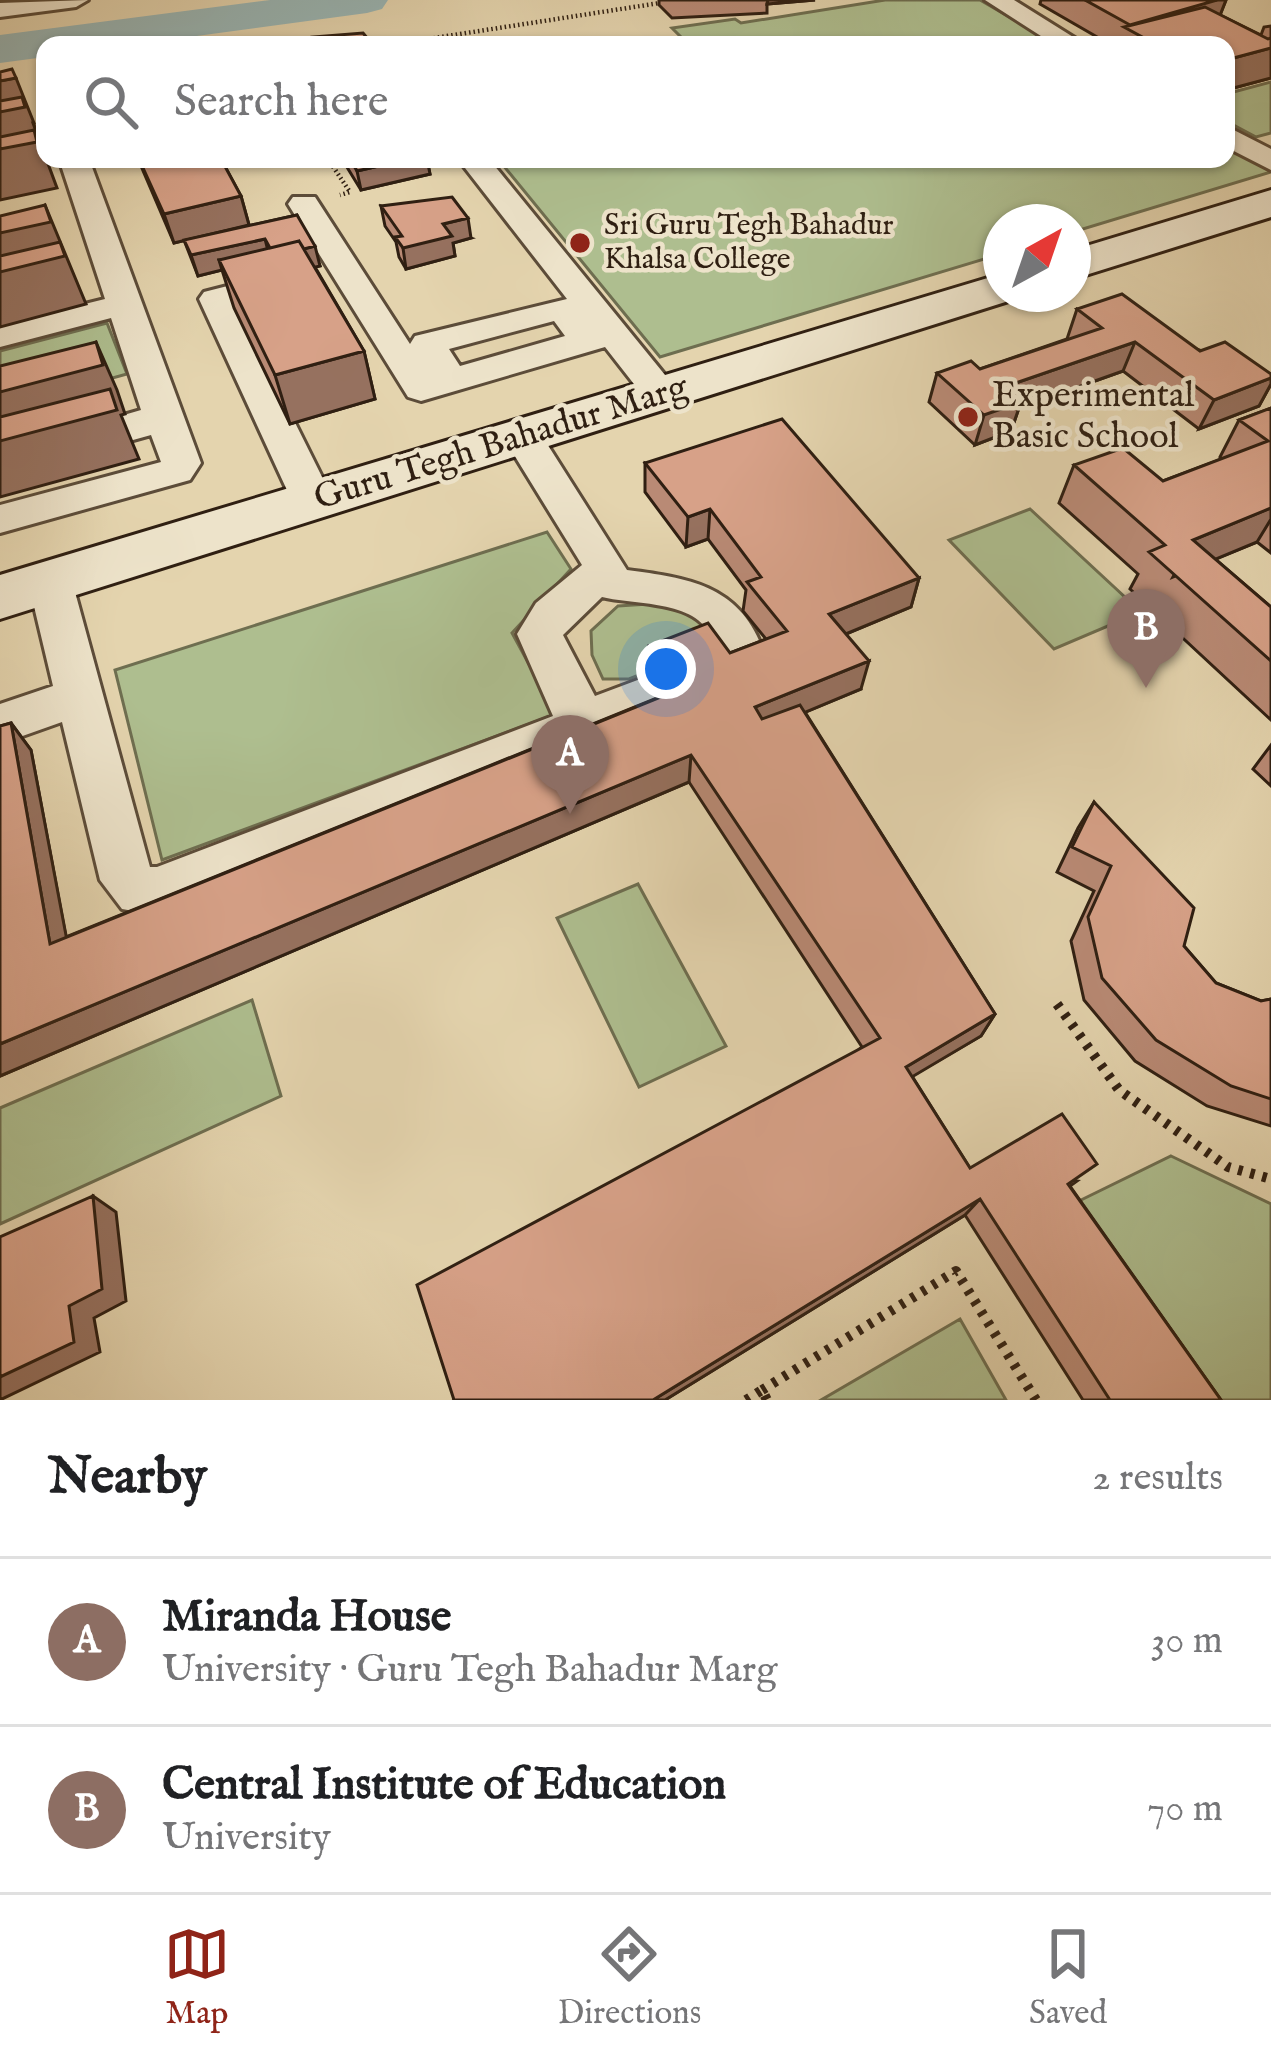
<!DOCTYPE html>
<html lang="en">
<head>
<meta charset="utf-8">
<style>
	:root { --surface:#fff; --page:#f6f6f6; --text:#202124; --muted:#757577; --line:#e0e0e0; --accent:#8f2418 }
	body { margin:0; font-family:"IM FELL English",serif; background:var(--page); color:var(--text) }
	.compass { position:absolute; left:983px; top:204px; width:108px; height:108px; border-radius:50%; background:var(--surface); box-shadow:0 3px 9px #0004; rotate:40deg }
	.you { position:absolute; left:666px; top:669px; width:42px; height:42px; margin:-30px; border:9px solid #fff; border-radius:50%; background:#1a73e8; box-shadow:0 0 0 18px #1a73e833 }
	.badge { display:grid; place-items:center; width:78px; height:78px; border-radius:50%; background:var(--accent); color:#fff; font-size:39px; font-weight:700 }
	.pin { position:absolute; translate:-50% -99px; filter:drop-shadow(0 3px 6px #0008) }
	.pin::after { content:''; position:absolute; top:63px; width:42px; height:36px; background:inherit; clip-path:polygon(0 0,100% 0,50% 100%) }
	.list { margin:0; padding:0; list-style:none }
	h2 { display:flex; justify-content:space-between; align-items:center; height:156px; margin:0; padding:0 48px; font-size:51px }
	h2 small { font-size:39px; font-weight:400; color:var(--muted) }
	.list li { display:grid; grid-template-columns:78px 1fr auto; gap:36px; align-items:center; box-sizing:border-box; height:168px; padding:0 48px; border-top:3px solid var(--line) }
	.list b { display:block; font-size:45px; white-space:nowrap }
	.list p { margin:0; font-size:39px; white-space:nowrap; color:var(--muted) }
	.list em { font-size:39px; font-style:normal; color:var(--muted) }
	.icon { flex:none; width:66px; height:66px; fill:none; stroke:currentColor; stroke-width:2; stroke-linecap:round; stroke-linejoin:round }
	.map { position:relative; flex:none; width:1271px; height:1400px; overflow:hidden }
	.search { position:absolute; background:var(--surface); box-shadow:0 3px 9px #0004; left:36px; right:36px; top:36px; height:132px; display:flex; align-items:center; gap:30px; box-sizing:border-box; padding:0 42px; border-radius:24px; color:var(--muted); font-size:45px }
	.sheet { height:492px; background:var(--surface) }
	nav { display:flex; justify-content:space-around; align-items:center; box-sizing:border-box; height:168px; border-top:3px solid var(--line); background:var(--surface); font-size:33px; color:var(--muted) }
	nav a { display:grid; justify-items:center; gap:6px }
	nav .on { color:var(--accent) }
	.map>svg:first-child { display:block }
	.green { fill:#aebe8f; stroke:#6e6e50; stroke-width:3 }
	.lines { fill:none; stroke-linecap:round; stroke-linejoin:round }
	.river { fill:#99b6b5; fill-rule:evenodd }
	.street-casing { stroke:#5c4c39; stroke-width:6 }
	.secondary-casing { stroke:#2f1f12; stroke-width:6 }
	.path-far1 { stroke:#2f1f12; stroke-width:4.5; stroke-dasharray:1.5 3; stroke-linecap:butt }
	.path { stroke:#2f1f12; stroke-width:10; stroke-dasharray:4.5 8; stroke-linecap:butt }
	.street { fill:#ede3ca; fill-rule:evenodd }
	.secondary { fill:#ede3ca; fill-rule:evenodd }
	.wall { fill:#b98a75; stroke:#2f1f12; stroke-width:3 }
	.shaded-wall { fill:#96715f; stroke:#2f1f12; stroke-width:3 }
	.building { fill:#d7a188; stroke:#2f1f12; stroke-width:3 }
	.poi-dot { fill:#8f2418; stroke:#ede3ca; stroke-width:4.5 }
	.labels { text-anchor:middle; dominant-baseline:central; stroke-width:9; stroke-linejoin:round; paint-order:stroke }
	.far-poi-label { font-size:30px; fill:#2f1f12; stroke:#ede3ca; text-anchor:start }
	.poi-label { font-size:36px; fill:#2f1f12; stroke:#ede3ca; text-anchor:start }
	.street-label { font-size:36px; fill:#2f1f12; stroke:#ede3ca }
</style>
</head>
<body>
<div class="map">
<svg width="1271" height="1400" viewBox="0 0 1271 1400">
	<rect width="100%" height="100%" fill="#e4d4ae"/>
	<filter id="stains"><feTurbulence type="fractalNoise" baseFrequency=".00167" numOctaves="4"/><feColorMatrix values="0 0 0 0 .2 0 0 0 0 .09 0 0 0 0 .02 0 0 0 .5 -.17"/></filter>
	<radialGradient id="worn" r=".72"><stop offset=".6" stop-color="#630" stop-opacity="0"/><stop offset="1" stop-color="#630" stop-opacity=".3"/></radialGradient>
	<!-- green -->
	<path class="green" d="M885,0H980L1058,45H689L672,28L735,19L741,23Z
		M1271,82V133L1256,137L1226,121V94Z
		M1226,142L1271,172L1073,232V222H1001V254L660,357L498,159H1226Z
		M107,323L127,374L0,409V351Z
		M1030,509L1141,612L1054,649L949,540Z
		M547,532L571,569L512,633L556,714L162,860L115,670Z
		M649,604L686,606L714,626L710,647L629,679H603L592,655L591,631L618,606Z
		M638,884L726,1046L639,1087L557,918Z
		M252,1000L281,1096L0,1224V1108Z
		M1171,1156L1271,1204V1400H1221L1079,1201Z
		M960,1319L1006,1400H821Z"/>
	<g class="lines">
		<!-- river -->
		<path class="river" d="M270,0H388L382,9L367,13L130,45H45V57L0,63V35Z"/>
		<!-- street casing -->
		<g class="street-casing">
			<path id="street" d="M88,0L76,7L0,17V3Z
				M985,0H1014L1086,45H1055Z
				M45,126V144L0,153V135Z
				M1226,126L1271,149V170L1226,147Z
				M59,159H89L201,463L190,480L0,533V505L161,462L151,435L0,477V451L141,410L111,318L0,347V325L105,299Z
				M458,159H489L674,386L680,394L674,402H648L605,347L421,401L408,397L288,204L293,197H315L410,344L415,336L567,299ZM554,321L565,336L460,366L449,349Z
				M290,270L302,273L307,280L302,287L236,304L334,501L328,511H298L292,501L199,299L204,292Z
				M523,424L537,428L627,570C688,578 738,585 762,647C748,672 729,690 700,681L694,668L714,642C699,599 639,606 602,597L563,635L595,696L659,672L676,678L683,691C666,723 607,726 579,751L157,915L122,909L100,880L62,722L0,744V704L53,686L28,581L34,570L50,565L66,570L72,581L150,867H157L553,716L517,634L536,603L582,565L503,437L509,428Z"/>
		</g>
		<!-- secondary casing -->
		<g class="secondary-casing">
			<path id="secondary" d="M1271,190V217L1073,279V250Z
				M1001,274V294H1020L1018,298L0,619V575Z"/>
		</g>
		<!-- path-far1 -->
		<path class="path-far1" d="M389,45L679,0
			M328,159L350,192L340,195"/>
		<!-- path -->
		<path class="path" d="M1057,1004L1119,1090L1228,1167L1271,1179
			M762,1390L956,1271L1036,1400
			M746,1400L762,1390L767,1400"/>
		<!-- street -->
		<use href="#street" class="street"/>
		<!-- secondary -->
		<use href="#secondary" class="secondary"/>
	</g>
	<!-- wall -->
	<path class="wall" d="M659,0H815L767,4V13L672,18L659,5Z
		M1041,0H1226L1220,15L1261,35L1264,27L1271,26V78L1226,90V45H1111L1040,4Z
		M138,159H221L241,196L249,225L174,243Z
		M342,159H427L430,174L361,190Z
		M381,206L471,238L453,243L455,256L406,269L399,257L396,242L385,226Z
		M297,215L320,266L315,267L364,351L375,399L290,424L234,308L222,270L198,276L184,240Z
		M1077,309L1271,374V384L1259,406L1199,429L1123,371L1019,408L1011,431L975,445L929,402L937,373L980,369L1067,339Z
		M1271,408V553L1257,542L1215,559L1271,607V720L1130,589L1138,574L1059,503L1074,465L1163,481L1222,459L1220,457L1239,420Z
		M645,463L919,578L911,607L846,634L861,689L805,712L995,1014L981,1036L912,1076L970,1168L1077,1181L1070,1186L1221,1400H1083L965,1215L665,1400H454L862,1047L689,782L0,1076V726L11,723L31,750L66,937L662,696L648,674L649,646L730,653L766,639L743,611L746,590L708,539L686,547L645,492Z
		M1271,745V786L1253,769Z
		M1094,802L1184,946L1216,983L1261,1001L1271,999V1126L1207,1106L1135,1061L1084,1000L1071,941L1094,891L1057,872L1078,828Z"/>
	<!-- shaded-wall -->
	<path class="shaded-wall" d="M768,0H815L767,4Z
		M1213,0H1226L1217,23L1130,25Z
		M1271,48V78L1226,90V60Z
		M16,78L34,123H33L57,188L0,200V81Z
		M409,159H427L430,174L361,190L357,171Z
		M241,196L249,225L174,243L164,214Z
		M45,205L86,304L0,327V233Z
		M468,218L471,238L453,243L455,256L406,269L403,248L443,224Z
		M265,239L270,259L219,260L222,270L198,276L191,255Z
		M315,246L320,266L279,276L274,256Z
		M96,342L117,390L125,414L121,415L139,459L0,497V392Z
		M1135,342L1123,371L1019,408L1011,431L975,445L984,415L1004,387Z
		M364,351L375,399L290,424L275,375Z
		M1271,378V384L1259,406L1199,429L1214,400Z
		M1271,508V519L1257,542L1173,577L1193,540Z
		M710,509L708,539L686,547L688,517Z
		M919,578L911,607L824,643L829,614Z
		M869,661L861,689L751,735L755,707Z
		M11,723L31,750L72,967L50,944Z
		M691,755L689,782L0,1076V1044Z
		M995,1014L981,1036L895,1087L906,1067Z
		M93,1196L116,1212L126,1301L94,1318L100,1352L0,1400V1377L69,1306Z
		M980,1199L965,1215L665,1400H653Z"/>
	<!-- building -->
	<path class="building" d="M1085,0H1217L1130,25Z
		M1205,7L1268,39L1271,38V48L1226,60V45H1157L1124,27Z
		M363,33L373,45H319L313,37Z
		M12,69L16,78L0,81V72Z
		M22,97L25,107L0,112V101Z
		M34,130L37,142L0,149V137Z
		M139,159H221L241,196L164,214Z
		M350,159H409L357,171Z
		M452,197L468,218L443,224L452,236L403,248L395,237L402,236L381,206Z
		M45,205L51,222L0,233V216Z
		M297,215L315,246L304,249L299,241L270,248L265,239L191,255L184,240Z
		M299,241L364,351L275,375L219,260Z
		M60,242L65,256L0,272V256Z
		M1122,294L1200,351L1225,342L1271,374V378L1214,400L1135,342L1004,387L1021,402L984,415L937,373L971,361L980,369L1102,328L1077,309Z
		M96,342L103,365L0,392V366Z
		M110,389L117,410L0,441V417Z
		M1271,408V508L1193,540L1271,607V661L1149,552L1165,545L1074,465L1123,448L1163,481L1268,441L1239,420Z
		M782,419L919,578L829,614L869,661L755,707L762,719L800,705L995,1014L906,1067L970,1168L1062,1114L1097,1164L1068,1184L1221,1400H1110L980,1199L653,1400H454L417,1285L880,1038L691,755L0,1044V726L11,723L50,944L678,690L649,646L708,623L730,653L787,631L747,582L761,577L710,509L688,517L645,463Z
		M1094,802L1194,908L1184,946L1216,983L1261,1001L1271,999V1099L1231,1086L1156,1040L1102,978L1088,917L1111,866L1072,847Z
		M93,1196L102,1289L69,1306L74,1342L0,1377V1237Z"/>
	<!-- markers -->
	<g class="poi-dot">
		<circle cx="580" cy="243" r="12"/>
		<circle cx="968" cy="417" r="12"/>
	</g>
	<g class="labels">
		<!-- far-poi labels -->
		<g class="far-poi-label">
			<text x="604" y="226">Sri Guru Tegh Bahadur<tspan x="604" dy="34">Khalsa College</tspan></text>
		</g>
		<!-- poi labels -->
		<g class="poi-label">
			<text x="992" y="396">Experimental<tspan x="992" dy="41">Basic School</tspan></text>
		</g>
		<!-- street labels -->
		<g class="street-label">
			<text transform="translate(501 443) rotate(-17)">Guru Tegh Bahadur Marg</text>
		</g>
	</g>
	<rect width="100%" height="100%" filter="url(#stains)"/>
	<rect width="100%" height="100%" fill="url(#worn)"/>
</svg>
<svg class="compass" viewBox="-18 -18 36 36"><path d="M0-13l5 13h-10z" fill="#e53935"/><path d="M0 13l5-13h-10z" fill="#757577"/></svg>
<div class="you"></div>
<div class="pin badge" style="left:570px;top:814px;background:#8d6e63">A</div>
<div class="pin badge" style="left:1146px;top:688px;background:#8d6e63">B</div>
<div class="search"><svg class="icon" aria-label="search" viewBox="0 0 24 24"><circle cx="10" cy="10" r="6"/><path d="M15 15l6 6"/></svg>Search here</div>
</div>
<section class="sheet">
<h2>Nearby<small>2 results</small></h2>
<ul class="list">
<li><span class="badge" style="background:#8d6e63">A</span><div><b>Miranda House</b><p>University · Guru Tegh Bahadur Marg</p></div><em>30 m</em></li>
<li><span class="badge" style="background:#8d6e63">B</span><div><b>Central Institute of Education</b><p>University</p></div><em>70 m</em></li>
</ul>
</section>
<nav>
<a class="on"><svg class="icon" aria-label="map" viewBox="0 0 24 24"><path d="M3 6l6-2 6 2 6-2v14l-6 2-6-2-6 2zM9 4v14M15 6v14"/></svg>Map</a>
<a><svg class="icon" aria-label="directions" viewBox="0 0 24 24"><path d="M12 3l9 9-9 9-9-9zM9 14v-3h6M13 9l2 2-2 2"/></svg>Directions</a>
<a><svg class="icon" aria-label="saved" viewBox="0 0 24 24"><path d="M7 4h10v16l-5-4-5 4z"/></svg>Saved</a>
</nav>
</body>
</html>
